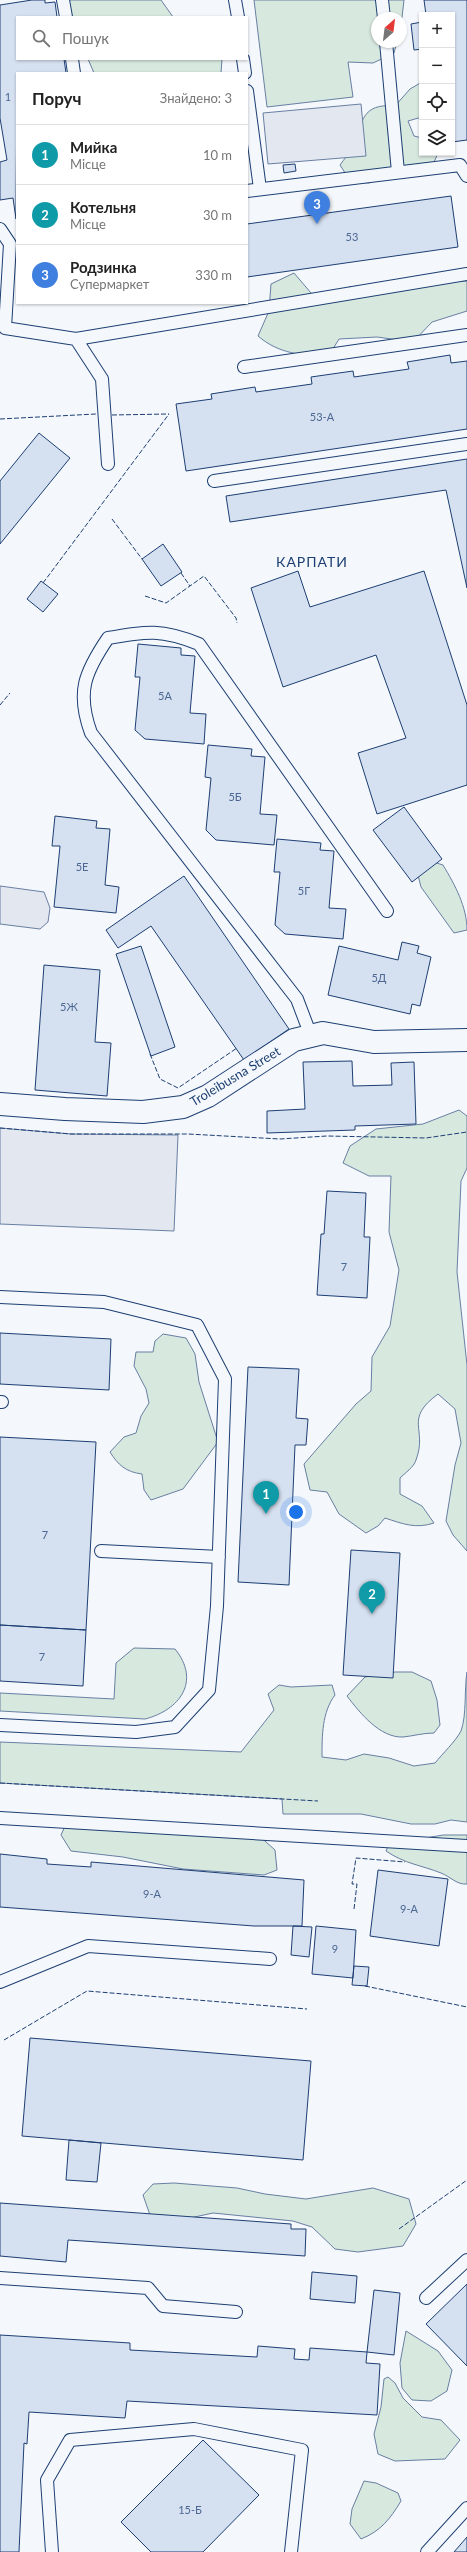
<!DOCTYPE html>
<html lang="uk">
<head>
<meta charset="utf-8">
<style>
	:root { --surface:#fff; --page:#f2f2f2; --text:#222; --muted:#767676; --line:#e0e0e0; --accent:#ea580c }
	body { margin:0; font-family:Lato,sans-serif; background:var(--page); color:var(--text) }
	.controls { position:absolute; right:12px; top:12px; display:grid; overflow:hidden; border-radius:0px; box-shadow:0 1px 3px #0004 }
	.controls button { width:36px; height:36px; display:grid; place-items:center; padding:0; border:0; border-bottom:1px solid var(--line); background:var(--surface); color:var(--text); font:20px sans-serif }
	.compass { position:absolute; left:371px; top:12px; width:36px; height:36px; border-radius:50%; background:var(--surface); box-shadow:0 1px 3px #0004; rotate:28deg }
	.you { position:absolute; left:296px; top:1512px; width:14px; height:14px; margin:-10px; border:3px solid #fff; border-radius:50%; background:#1a73e8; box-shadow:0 0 0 6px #1a73e833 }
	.badge { display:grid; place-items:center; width:26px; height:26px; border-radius:50%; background:var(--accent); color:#fff; font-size:13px; font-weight:700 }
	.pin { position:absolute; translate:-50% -33px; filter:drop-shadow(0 1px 2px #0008) }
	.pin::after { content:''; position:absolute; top:21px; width:14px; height:12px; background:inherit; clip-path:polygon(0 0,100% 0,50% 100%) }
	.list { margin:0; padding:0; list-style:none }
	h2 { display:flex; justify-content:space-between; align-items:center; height:52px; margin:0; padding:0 16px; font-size:17px }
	h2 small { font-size:13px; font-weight:400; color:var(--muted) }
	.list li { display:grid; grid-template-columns:26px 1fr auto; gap:12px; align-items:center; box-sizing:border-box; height:60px; padding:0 16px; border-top:1px solid var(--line) }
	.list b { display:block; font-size:15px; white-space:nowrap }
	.list p { margin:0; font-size:13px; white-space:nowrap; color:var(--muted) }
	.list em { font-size:13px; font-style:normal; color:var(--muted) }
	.icon { flex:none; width:22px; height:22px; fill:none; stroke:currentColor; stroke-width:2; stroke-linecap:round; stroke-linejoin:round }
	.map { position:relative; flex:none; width:467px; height:2552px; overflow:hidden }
	.search { position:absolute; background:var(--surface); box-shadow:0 1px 3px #0004; left:16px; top:16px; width:232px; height:44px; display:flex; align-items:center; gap:10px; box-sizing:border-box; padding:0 14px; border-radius:0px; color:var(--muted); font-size:15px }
	.panel { position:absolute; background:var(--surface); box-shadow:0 1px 3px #0004; left:16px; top:72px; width:232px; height:232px; border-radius:0px }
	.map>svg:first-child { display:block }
	.green { fill:#d7e8df; stroke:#687fa3 }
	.parking { fill:#e3e8f0; stroke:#687fa3 }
	.building { fill:#d5e0f0; stroke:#1d3f73 }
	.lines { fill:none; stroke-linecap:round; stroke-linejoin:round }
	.lane-casing { stroke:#1d3f73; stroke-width:14 }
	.street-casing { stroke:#1d3f73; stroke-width:24 }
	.lane { stroke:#f4f7fb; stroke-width:12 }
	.street { stroke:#f4f7fb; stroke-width:22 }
	.fence { stroke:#1d3f73; stroke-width:1; stroke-dasharray:5 2; stroke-linecap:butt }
	.labels { text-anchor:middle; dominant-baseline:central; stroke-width:3; stroke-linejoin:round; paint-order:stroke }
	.number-label { font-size:11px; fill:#4b6792 }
	.street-label { font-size:13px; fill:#1d3f73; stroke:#f4f7fb }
	.neighbourhood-label { font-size:14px; letter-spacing:1px; fill:#1d3f73; stroke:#f4f7fb }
</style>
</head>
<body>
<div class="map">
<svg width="467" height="2552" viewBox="0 0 467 2552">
	<rect width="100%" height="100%" fill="#f4f7fb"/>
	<!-- green -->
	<path class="green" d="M62,0H161L173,17H71Z
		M254,0H404L401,26V18H377V42H397L394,53L373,63L348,62L353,97L267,107Z
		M88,59H222L221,73H94Z
		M422,82V117L408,121L414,136L422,138V153H438L431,169L390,175L369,183L351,182L340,165C344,159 350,153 353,146C363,122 361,103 395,106L410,89Z
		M294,273L317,300L349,287L386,283L467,281V311L432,322L413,342L377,337L339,339L328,357C301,355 279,354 258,336L269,311L271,284Z
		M424,859L443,865C455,885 467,907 467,930L454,933L421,887L415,863Z
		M459,1110L467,1116V1168L461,1181L457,1272L467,1365V1551L453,1535L446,1521L455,1465L461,1443L455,1409L438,1394C403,1420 428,1428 416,1460C414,1467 405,1473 400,1478V1494L422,1506L434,1523C416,1529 403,1524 385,1518L378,1526L366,1533L339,1514L327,1492L310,1490L304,1464L356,1404L371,1391L372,1357L390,1326L399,1270L389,1232L391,1176H369L343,1163L350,1146L376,1129L423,1124Z
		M163,1334L186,1338L195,1354L199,1382L218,1442L183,1489L151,1500L144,1490L142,1474C126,1472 118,1465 110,1452L124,1437L136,1433L141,1416L149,1403L146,1389L134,1366L136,1352H153L155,1341Z
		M134,1648L175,1649C201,1681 180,1710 145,1719L0,1711V1693L114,1699L116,1663Z
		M395,1672H412L431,1681L437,1700L440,1725L434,1733C423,1733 413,1736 403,1737C380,1738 360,1713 347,1696L365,1677Z
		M467,1672V1822L451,1820L435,1824H411L361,1814H283L282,1799L0,1783V1742L241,1752L274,1710L268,1694L279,1685L291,1687L332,1685L335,1695C322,1712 322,1736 322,1757L346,1760L364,1754L389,1758L414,1766L435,1763C443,1753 455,1742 461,1731C467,1714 464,1690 467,1672Z
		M66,1824L257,1834L275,1850L277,1870L264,1875L183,1869L123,1857L71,1851L61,1835Z
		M443,1835H467V1884C457,1885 451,1877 441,1873C421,1865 405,1864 386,1851L389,1844Z
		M174,2183L237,2188L265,2194L306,2199L373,2188L409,2199L416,2224L403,2246L358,2252L335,2249L312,2227L293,2221L213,2213L190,2218L150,2215L143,2195L153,2184Z
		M406,2331L438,2351L452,2370L447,2391L431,2401L412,2400L402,2388L400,2363Z
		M388,2377L395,2383L403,2398L422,2417L441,2420L460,2440L445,2459L395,2461L378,2454L374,2434L381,2407L384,2379Z
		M364,2481L376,2483L398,2493L401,2501C390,2519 381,2531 361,2539L350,2524L352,2509Z"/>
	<!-- parking -->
	<path class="parking" d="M361,104L366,156L268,164L263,113Z
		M0,886L44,892L50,908L48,922L40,929L0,924Z
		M0,1128L71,1134L178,1135L174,1231L0,1224Z"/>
	<!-- building -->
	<path class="building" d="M32,0H45V3L55,2L57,17H17V59H64L66,73H17L16,219L13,198L0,200V162L7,160L0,118V5Z
		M424,0H467V140L452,142V15H426Z
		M422,22V49L414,50L411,24Z
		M295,164L296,171L284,173L283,165Z
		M451,196L458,247L247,277V224Z
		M450,355L451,363L467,361V429L186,471L176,404L212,399L211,394L255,387L256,392L312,384L311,377L353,371L354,377L409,369L407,362Z
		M39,433L70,458L0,544V481Z
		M467,459V588L446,490L230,522L226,496Z
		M163,544L182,572L161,586L142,559Z
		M298,571L310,607L424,571L467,705V785L377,814L358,753L406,738L376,655L283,687L251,588Z
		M41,581L58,594L43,612L27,599Z
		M138,644L181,648V655L195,656L190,713L206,714L204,744L145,739L135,730L140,677H135Z
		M208,745L252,749L251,756L265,757L260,814L277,815L274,845L216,840L206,830L211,778L205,777Z
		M404,807L442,859L412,882L373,830Z
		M55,816L97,821L96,828L110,829L105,885L119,887L116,913L54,907L60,846H52Z
		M277,839L321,843L320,850L334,851L329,908L346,909L343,939L285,934L275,925L280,872H274Z
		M184,876L289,1029L244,1060L151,926L118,948L106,930Z
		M402,942L419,946L417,953L431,957L420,1006L412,1004L410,1014L328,995L339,946L398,960Z
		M141,946L175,1047L151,1056L116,954Z
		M44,965L100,970L95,1042L111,1043L107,1096L35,1090Z
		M352,1061L353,1086L392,1085L391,1063L414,1062L416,1124L355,1126V1130L267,1133V1111L305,1109L303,1062Z
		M327,1191L366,1193L364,1237H370L367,1298L317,1295L321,1234H324Z
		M0,1333L111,1339L109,1390L0,1384Z
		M248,1367L299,1369L296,1418L308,1419L306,1445H295L289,1585L238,1582Z
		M0,1437L96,1442L86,1630L0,1625Z
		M351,1550L400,1553L393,1678L343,1675Z
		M0,1625L86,1630L83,1686L0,1681Z
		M0,1854L47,1859V1864L91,1867V1862L304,1880L302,1926H254L0,1907Z
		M378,1870L448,1879L439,1946L370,1936Z
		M293,1926L312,1927L309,1957L291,1955Z
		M316,1926L356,1930L353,1978L312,1974Z
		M354,1966L369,1967L367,1986L352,1985Z
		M30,2038L311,2061L303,2160L22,2136Z
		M69,2140L101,2143L97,2182L66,2180Z
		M0,2203L291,2224V2229H306L305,2256L68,2240L66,2262L0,2256Z
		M312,2272L357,2276L355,2303L310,2299Z
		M467,2284V2366L426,2324Z
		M374,2290L400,2293L394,2355L367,2352Z
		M0,2335L130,2343V2350L257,2357L258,2346L295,2349L294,2359L309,2360L310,2348L367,2352L366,2363L380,2364L377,2415L127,2401L125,2418L29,2412L27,2444L24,2443L19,2552H0Z
		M203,2440L259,2495L203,2552H151L121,2522Z
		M467,2537V2552H454Z"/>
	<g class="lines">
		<!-- lane casing -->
		<g class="lane-casing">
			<path id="lane" d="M63,0L66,17
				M235,0L238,17
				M382,0L384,18
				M386,42L398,172
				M72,59L74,73
				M243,59L245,73
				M247,91L260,189
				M247,191L460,165L467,176
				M0,229L10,244L5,328L76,339L467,274
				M76,339L102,379L108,464
				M244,367L467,335
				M214,481L467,444
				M311,1036L297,999L91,733C76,692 85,672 108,638C147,631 162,629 199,644L387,911
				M0,1297L104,1302L197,1325L225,1379L217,1606L209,1690L175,1727L136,1732L0,1725
				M0,1402H2
				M101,1551L219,1557
				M0,1818L467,1846
				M0,1982L88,1946L270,1959
				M0,2278L148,2288L163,2306L236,2312
				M426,2298L467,2260
				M52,2552L47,2480L70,2440L194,2429L302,2450L291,2552
				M427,2552L467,2508"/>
		</g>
		<!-- street casing -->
		<g class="street-casing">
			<path id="street" d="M0,1104L65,1109L143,1112L183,1107L208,1096L294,1040L323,1033L374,1042L467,1040"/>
		</g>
		<!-- lane -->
		<use href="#lane" class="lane"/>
		<!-- street -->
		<use href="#street" class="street"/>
		<!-- fence -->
		<path class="fence" d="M112,415L169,414
			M0,419L96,414
			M112,519L142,559
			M181,573L190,586
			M43,583L169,414
			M145,596L166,603L204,576L236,618L237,623
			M0,705L10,693
			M150,1054L160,1079L178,1088L237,1048
			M0,1128L71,1134H188L280,1139L327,1136L426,1138L467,1132
			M0,1783L318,1801
			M354,1909L357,1884H352L356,1858L405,1862
			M365,1986L467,2007
			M4,2040L87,1991L307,2009
			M399,2229L467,2180"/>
	</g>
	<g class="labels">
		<!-- number labels -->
		<g class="number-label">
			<text x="8" y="96">1</text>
			<text x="352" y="236">53</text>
			<text x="322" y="416">53-А</text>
			<text x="165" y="695">5А</text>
			<text x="235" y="796">5Б</text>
			<text x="82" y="866">5Е</text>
			<text x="304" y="890">5Г</text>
			<text x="379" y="977">5Д</text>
			<text x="69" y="1006">5Ж</text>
			<text x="344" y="1266">7</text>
			<text x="45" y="1534">7</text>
			<text x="42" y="1656">7</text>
			<text x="152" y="1893">9-А</text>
			<text x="409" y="1908">9-А</text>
			<text x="335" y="1948">9</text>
			<text x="190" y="2509">15-Б</text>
		</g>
		<!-- street labels -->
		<g class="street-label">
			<text transform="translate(235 1076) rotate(-31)">Troleibusna Street</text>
		</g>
		<!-- neighbourhood labels -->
		<g class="neighbourhood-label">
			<text x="312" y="561">КАРПАТИ</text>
		</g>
	</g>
</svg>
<div class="controls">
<button>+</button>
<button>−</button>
<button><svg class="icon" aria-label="locate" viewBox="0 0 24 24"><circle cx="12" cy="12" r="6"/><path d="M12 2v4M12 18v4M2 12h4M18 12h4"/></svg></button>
<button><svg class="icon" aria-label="layers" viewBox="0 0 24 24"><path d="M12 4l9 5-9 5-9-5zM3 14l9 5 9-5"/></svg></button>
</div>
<svg class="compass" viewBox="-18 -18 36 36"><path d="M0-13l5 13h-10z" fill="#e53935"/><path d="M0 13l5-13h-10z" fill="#767676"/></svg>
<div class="you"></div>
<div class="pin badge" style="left:266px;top:1514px;background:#0f9aa8">1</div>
<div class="pin badge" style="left:372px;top:1614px;background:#0f9aa8">2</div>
<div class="pin badge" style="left:317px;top:224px;background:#3f7fe0">3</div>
<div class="search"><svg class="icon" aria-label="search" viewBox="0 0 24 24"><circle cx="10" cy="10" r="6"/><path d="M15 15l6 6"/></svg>Пошук</div>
<section class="panel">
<h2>Поруч<small>Знайдено: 3</small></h2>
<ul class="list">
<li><span class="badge" style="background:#0f9aa8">1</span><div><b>Мийка</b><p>Місце</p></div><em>10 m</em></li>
<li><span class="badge" style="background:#0f9aa8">2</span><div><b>Котельня</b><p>Місце</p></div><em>30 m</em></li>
<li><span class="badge" style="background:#3f7fe0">3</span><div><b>Родзинка</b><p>Супермаркет</p></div><em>330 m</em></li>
</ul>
</section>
</div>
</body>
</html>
